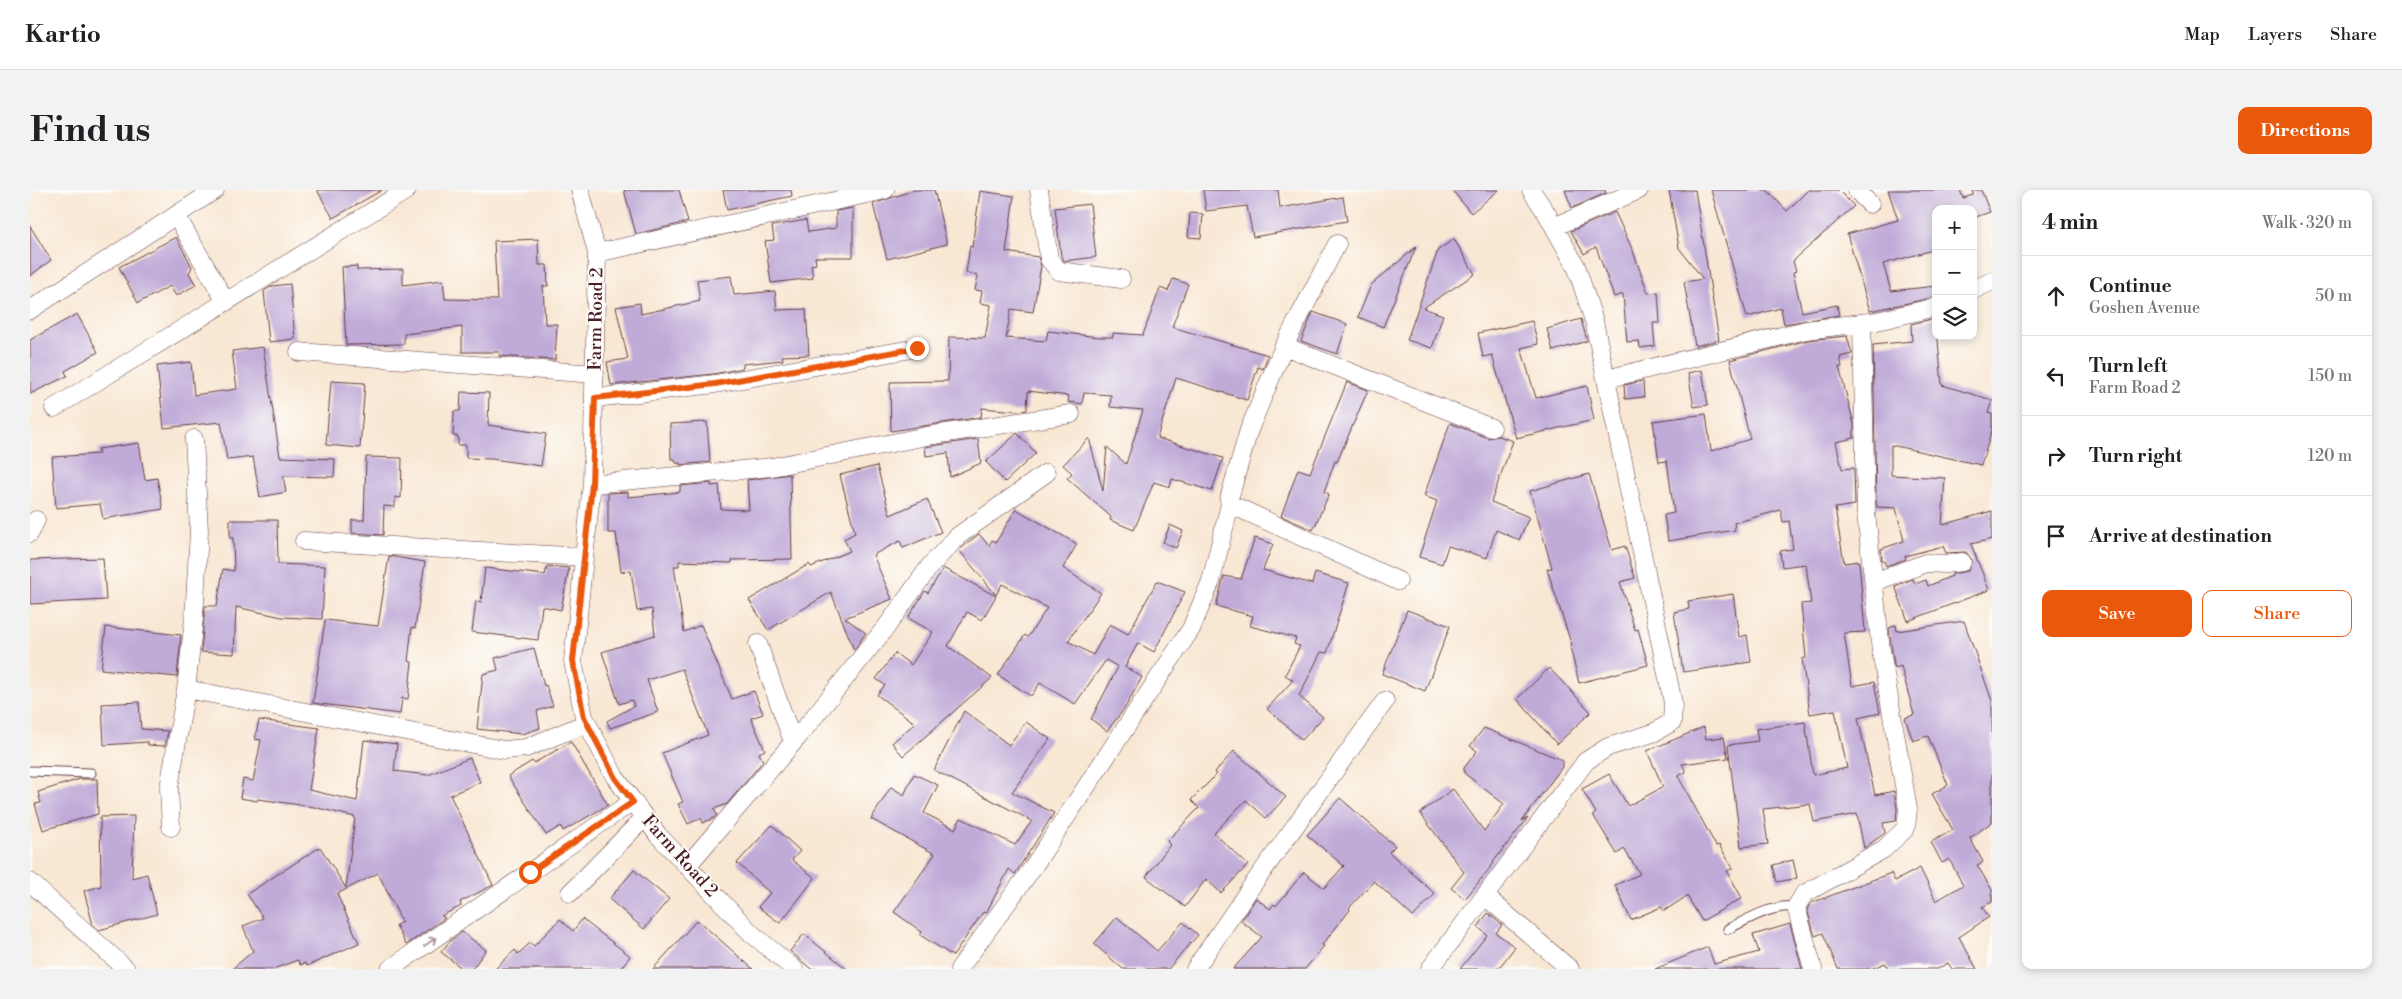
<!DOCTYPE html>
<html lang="en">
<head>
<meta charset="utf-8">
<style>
	:root { --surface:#fff; --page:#f2f2f2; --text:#202124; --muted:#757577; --line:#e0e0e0; --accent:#ea580c }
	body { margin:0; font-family:"Libre Bodoni",serif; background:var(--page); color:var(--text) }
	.controls { position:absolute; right:15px; top:15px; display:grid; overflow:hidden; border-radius:10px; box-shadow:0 2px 8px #0003 }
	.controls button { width:45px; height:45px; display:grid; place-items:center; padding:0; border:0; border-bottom:1px solid var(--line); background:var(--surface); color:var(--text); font:25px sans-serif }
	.stop { position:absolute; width:15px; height:15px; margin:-11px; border:4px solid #ea580c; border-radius:50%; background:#fff }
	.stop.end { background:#ea580c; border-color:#fff; box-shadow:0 1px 5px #0008 }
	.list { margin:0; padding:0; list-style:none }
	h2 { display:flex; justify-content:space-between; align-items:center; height:65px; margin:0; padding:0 20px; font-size:21px }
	h2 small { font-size:16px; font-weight:400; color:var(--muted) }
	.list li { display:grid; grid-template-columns:32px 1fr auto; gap:15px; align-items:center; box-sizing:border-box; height:80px; padding:0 20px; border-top:1px solid var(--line) }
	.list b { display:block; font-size:19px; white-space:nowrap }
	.list p { margin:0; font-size:16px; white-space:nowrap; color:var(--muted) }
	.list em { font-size:16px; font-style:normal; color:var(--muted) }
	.actions { display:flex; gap:10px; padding:15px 20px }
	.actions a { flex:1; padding:11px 0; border:1px solid var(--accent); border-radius:10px; text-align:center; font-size:18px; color:var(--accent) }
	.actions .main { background:var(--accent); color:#fff }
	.icon { flex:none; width:28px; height:28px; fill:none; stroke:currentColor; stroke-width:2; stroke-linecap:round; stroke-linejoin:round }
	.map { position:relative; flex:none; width:1962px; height:779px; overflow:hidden; border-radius:10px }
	header { display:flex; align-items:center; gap:30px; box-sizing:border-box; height:70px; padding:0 25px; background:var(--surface); border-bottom:1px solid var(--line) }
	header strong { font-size:24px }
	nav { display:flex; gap:28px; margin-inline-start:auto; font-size:18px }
	.intro { display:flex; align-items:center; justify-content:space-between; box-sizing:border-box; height:120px; padding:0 30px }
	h1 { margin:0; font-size:35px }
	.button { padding:12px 22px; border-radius:10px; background:var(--accent); color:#fff; font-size:18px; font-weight:700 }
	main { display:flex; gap:30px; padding:0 30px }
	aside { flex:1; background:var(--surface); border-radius:10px; box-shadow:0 2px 8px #0003 }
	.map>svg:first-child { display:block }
	.building { fill:#bfaad8 }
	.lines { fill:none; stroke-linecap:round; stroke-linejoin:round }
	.lane-casing { stroke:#643d44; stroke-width:11 }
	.street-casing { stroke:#643d44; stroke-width:19 }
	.lane { stroke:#fff; stroke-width:9 }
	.street { stroke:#fff; stroke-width:18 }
	.oneway { stroke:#ae9aa0 }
	.route { stroke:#ea580c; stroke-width:6 }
	.labels { text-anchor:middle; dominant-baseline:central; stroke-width:4; stroke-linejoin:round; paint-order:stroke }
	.street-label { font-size:18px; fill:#4a1f2b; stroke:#fdfcf7 }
</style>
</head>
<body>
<header>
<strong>Kartio</strong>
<nav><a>Map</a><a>Layers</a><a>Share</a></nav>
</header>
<div class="intro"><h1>Find us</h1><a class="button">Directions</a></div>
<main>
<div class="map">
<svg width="1962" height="779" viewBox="0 0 1962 779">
	<rect width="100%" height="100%" fill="#fdfcf7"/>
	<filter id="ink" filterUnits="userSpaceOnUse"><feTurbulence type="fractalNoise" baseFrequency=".02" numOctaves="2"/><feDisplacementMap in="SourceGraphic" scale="10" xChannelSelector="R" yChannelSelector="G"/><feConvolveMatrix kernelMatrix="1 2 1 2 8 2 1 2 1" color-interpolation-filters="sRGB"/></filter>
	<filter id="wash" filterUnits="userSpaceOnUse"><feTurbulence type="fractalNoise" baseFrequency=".0096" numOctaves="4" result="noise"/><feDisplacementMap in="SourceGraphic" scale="20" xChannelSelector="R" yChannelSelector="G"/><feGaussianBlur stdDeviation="1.12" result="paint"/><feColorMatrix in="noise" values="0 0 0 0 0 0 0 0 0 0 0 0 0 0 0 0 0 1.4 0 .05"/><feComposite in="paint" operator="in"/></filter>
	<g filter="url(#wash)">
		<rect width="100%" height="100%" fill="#f8e7d3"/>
		<g id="blocks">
			<!-- building -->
			<path class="building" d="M287,0H352L303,28Z
				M594,0H649L658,32L606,44Z
				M693,0H761L762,6L697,20Z
				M884,0H904L917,54L857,69L843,14Z
				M1173,0H1248L1250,18L1313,7L1317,31L1223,47L1217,16L1176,21Z
				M1422,0H1469L1441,23Z
				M1535,0H1575L1576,3L1542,18Z
				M1639,0H1665L1689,150L1665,156L1654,92L1673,89L1649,58Z
				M1681,0H1737L1757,21L1778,0H1808L1824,16L1763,71L1766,81L1763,82L1772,122L1807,115L1809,125L1754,134L1751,118L1717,127Z
				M1858,0H1930L1933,8L1943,5V0H1951L1960,22L1943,28V19H1906V59L1853,74L1861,101L1906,96V107L1840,121L1817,44L1868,30Z
				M950,1L984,6L976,62L1008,67L1011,76L1003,122L981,119L976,148L1016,151L1018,141L1069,147H1083V143L1113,145L1130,98L1138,101L1143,89L1158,94L1142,137L1238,165L1233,179L1228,177L1217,210L1146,188L1127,248L1193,268L1182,301L1142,289L1140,297L1124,292L1104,340L1080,330L1081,327L1037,288L1042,283L1033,275L1059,248L1073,301L1077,257L1096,274L1113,220L1080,217L1081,205L1054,203L1052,214L1038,212L1039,206L998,201L997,220L987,221L952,218L951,227L861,241L860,192L918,191L919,147L955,148L961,115L950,113L952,101L945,100L948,85L936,83L940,56L942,57Z
				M1060,14L1066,67L1034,71L1031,66L1025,18Z
				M823,18V67H785L786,74L781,75L783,88L741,93L735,51L744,50L742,36L776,30L778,42L806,38V21Z
				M1585,22L1603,61L1618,103L1628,102L1630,133H1623L1625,156L1610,158L1609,151L1597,152L1593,104L1584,107L1566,57L1554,64L1541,41Z
				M1160,23L1173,24L1171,48L1158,47Z
				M0,36L21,70L0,86Z
				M146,47L162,77L159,83L166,95L146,106L140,96L108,113L89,77Z
				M508,49L509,75H517L518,96H513L515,134H527L525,170L469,166L470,162H432V137L374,144V154L316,155L312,77L327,76V80L373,79V95L413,90L415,109L467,110L464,51Z
				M1424,49L1445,84L1393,118L1413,125L1402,158L1377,150L1408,60Z
				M1386,57L1353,137L1328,127L1341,95Z
				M701,86L704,105L745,101L747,120L776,119L779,165L752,166L753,170L713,174V178L683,184L581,195L577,172L598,169L586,117L610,113L611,124L670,111L667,90Z
				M260,94L265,149L239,152L234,101L242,96Z
				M1283,122L1317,134L1307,164L1271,151Z
				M47,124L68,162L35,181L37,186L0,204V150Z
				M1906,128L1912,195L1962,210L1958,223L1962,224V240L1951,275L1861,255V285L1915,288L1912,335L1962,321V349L1941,354L1959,400L1878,431L1865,396L1883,389L1885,394L1896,390L1898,396L1922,386V384L1938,381L1942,370L1936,362L1916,363L1913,356L1875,366L1876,369L1856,376L1854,371H1852L1851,359L1874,351L1866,318L1847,317L1846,311L1843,155L1882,151L1881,134Z
				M1551,129L1557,151L1523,161L1517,139Z
				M1502,131L1508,154L1491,158L1506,208L1557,196L1564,230L1486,248L1462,165L1453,167L1448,143Z
				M1817,146L1822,164L1810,167L1812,177H1809L1824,234V248L1806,252L1812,279L1824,278L1825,315L1805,318L1814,373L1829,371L1835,442L1814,443L1822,496L1844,492L1850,523L1828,528L1845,605L1864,601L1867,619L1866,631L1853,633L1855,643L1834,658L1827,624L1784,632L1780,614L1733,619L1738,654L1711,657L1698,555L1728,551L1726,539L1775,532L1783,585L1817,578L1805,520L1780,524L1772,469L1776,468L1771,414L1781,413L1776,374L1752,377L1750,361L1763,359L1759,331L1753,332L1751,320L1704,333L1705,340L1638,351L1634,325L1644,323L1637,271L1629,272L1623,231L1676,224L1681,261L1720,249L1700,170L1778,150Z
				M233,157L250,267L305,269L304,287L253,286L256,302L230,307L223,267L197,270L191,232L134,238L127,176L161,172L164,205L207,199L202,161Z
				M1672,180L1678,215L1664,217L1658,183Z
				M301,191L335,193L330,258L296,255Z
				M1613,191L1614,207L1595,209L1594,195Z
				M1317,192L1338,200L1307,272L1305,271L1294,302L1299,304L1283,340L1251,326L1268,279L1280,283Z
				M431,202L459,203L458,235L516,244L511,276L462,269L436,268V255H428V246H423L424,221H430Z
				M677,232L680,272L650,275V273H646L645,269H641L640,234Z
				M1420,233L1458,248L1469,246L1483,251L1461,312L1499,327L1489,350L1466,340L1457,368L1418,356L1412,374L1389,367L1407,311L1394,306Z
				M987,243L1006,263L975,292L956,272Z
				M948,249L951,273L920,287L918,263L896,266L895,257Z
				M109,253L115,290L127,288L133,319L73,329L70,314L26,318L22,267L69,264L68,259Z
				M336,267L372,268L371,308L365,307V317L354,316L353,345L322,343V330H334Z
				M847,276L860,325L897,309L911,342L873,358L870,351L843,365L862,409L815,428L836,443L824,460L801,402L738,440L719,410L779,374L781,377L820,361L814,349L825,343L810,285Z
				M760,284L762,369L702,370V373L649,371V376H644L654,442L671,435L702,509L724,501L733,524L721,528L735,560L729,563L733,571L697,614L684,619L687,625L684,628L673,633L671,628L658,634L648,614L653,612L632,563L678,545L652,479L617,490L628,522L580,538L577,531L604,516L602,510L589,514L572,462L625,445L622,419L607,421L601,381L591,382L586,343H578V303L598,302V307L650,302V296L681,293V296L689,295L691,319L719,320L717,290Z
				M1559,284L1582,360L1595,356L1605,388L1590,392L1605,440L1608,439L1618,475L1549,493L1540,457L1542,456L1517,379L1522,378L1500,301Z
				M986,319L1047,354L1033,378L1071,403L1038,451L1063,465L1080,434L1098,444L1127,391L1155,402L1124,462L1108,453L1095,477L1112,487L1095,518L1077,541L1061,529L1088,477L1076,470L1045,514L1010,493L1001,506L968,485L995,445L998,447L1017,418L972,394L966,405L929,360L949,344L959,356L962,350L966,352Z
				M200,330H247L248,374L295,376L292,429L252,427L206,417L204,464L171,462L175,416H187L193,379L204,381L203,348H200Z
				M1140,335L1153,341L1146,358L1133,352Z
				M1225,348L1243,354L1233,380L1282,394L1285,383L1319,393L1297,463L1291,462L1269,506L1293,527L1272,550L1237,519L1263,490L1255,485L1270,456L1264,454L1266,448L1220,436L1223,426L1186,416L1194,386L1211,389Z
				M359,366L395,372L385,438L382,437L378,471L382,472L378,509L372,508L370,524L283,513L295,430L348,436Z
				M73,368L76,410L0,414V370Z
				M517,376L539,378L531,420L512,416L508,450L442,442L446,411L451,412L455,378L515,385Z
				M913,378L966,406L952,430L937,422L918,456L962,488L873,566L862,553L885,533L847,505L855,495L846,489L865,463L881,475L903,442L878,428L895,401L898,403Z
				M1703,404L1709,447L1717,445L1721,472L1653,482L1644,422L1659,419L1658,411Z
				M1377,420L1420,436L1395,501L1352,484Z
				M1934,431L1962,511V632L1940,648L1953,672L1947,675L1962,700V712L1952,717L1959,727L1929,747L1947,779H1922L1918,773L1908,779H1859L1855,773L1841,779H1808L1793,743L1785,746L1777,719L1781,713L1861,683L1865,691L1890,678L1906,711L1933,695L1919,669L1912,673L1901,652L1923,640L1902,604L1918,595L1898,546L1883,551L1875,528L1884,525L1871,476L1865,478L1864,475L1859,438L1866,435L1867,441Z
				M76,437L151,445L147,487L71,479Z
				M504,458L514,496L516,495L523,516L507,521L510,538L492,544L447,539L453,484L468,480L465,468Z
				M1519,478L1561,522L1527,554L1487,509Z
				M109,512L111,539L138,541L135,556L118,555V552L74,555L72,514Z
				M934,521L979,555L996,532L1020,549L982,602L1024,623L985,684L979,679L956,723L953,722L923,766L890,745L892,742L864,722L905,664L841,629L861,597L874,605L884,584L908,595L894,623L925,639L931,628L985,655L1002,631L904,580Z
				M229,530L289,538L279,600L327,611L334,550L367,554L364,581L398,585L440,568L450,592L420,605L463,695L430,712L431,716L411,726L415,728L376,755L366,735L372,732L348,683L307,704L329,753L277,776L275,773L270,775L268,770L243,779H202L223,761L213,736L233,728L217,704L290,657L316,698L325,627L284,617L228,609L227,611L210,608L213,589L223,591L231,550L225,549Z
				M1674,537L1676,549L1694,547L1698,568L1652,574L1656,582L1648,586L1686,656L1689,655L1703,678L1697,681L1712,708L1672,731L1657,706L1634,721L1631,717L1601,730L1585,695L1610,684L1594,659L1587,664L1563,625L1566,623L1552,599L1579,584L1598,616L1633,597L1617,561Z
				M1454,538L1532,570V577L1492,631L1498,628L1463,672L1464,673L1435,709L1421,698L1434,682L1390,623L1423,599L1454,641L1474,614L1434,583V578L1447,561L1440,556Z
				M541,552L578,615L533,641L531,636L516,645L478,586L502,571L504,573Z
				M1204,561L1256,607L1236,628L1216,610L1184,643L1218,675L1191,703L1176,689L1155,717L1116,687L1140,655L1137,651L1169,618L1161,610L1187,584L1185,582Z
				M50,589H67L68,624L13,640L5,614L11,613L8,602Z
				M1310,608L1365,656L1359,662L1405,704L1383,727L1344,691L1319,718L1320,720L1292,755L1294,756L1275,779H1203L1232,747L1211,731L1226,708L1240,719L1244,714L1246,716L1274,682L1294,698L1314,676L1277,645Z
				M104,626L102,688L117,684L127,724L69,740L63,735L54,701L71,696L70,627Z
				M742,635L770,661L762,670L785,688L750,733L728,717L740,703L707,673Z
				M1763,670L1767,688L1747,692L1743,675Z
				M604,680L639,709L614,739L579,709Z
				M1458,723L1472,735L1466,743L1485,757L1468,779H1430L1457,745L1448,737Z
				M1087,727L1127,761L1153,732L1168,745L1138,779H1093L1064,754Z
				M530,729L543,741L552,729L600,766L590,779H465L485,760L488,764L500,753L504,756Z
				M667,730L688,748L723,779H623Z
				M1760,734L1772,779H1625L1678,757L1684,774L1729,762L1723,745Z
				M432,742L456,760L442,779H433L411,762L420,751Z
				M774,744L817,779H781L760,761Z"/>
		</g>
	</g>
	<g filter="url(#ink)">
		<use href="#blocks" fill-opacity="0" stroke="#643d44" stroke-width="1"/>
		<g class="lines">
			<!-- lane casing -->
			<g class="lane-casing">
				<path id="lane" d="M0,581L61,583
					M1698,739C1719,729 1742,714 1766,717"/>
			</g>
			<!-- street casing -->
			<g class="street-casing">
				<path id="street" d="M550,0L567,63L562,294L543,471L554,527L585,587L628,645L721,743L764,779
					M1009,0L1019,69L1029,81L1091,89
					M1826,0L1840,14
					M146,25L196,112
					M1524,37L1609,0
					M567,63L855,0
					M1943,100L1962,91
					M0,120L185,0
					M1254,156L1462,238
					M269,162L565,184
					M1576,189L1776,140L1847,131L1906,117
					M565,208L685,194L887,158
					M24,218L377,0
					M562,294L742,277L897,246L1041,224
					M1200,314L1368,391
					M0,343L6,330
					M274,351L554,367
					M1844,392L1896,373L1915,374L1932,372
					M728,454L763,552
					M156,499L474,560L496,558L557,533
					M141,637L139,598L156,499L164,429L169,341L164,249
					M657,676L767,548L857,436L900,376L928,346L1016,283
					M0,692L96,779
					M540,703L615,627
					M1455,706L1540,779
					M360,779L603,611
					M929,779L999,683L1161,439L1181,391L1200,314L1199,309L1219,240L1254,156L1307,54
					M1165,779L1219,700L1355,511
					M1400,779L1556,571L1578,557L1623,543L1642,532L1643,513L1564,131L1546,76L1517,24L1501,0
					M1783,779L1766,717L1774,704L1854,659L1876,638L1878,619L1851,461L1836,323L1832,133"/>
			</g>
			<!-- lane -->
			<use href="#lane" class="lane"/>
			<!-- street -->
			<use href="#street" class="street"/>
		</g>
		<!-- one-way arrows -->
		<defs><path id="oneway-shaft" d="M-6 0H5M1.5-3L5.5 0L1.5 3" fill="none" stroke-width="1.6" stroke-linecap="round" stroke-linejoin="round" transform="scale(1.25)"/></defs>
		<use class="oneway" href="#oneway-shaft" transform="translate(400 752) rotate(-35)"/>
	</g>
	<g class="lines" filter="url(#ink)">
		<!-- route -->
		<path class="route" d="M500,682L603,612L585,588L554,527L543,471L562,294L565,208L685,194L887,158"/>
	</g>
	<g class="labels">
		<!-- street labels -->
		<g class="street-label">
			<text transform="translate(566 129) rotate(-89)">Farm Road 2</text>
			<text transform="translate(650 666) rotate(48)">Farm Road 2</text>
		</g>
	</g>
</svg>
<div class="controls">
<button>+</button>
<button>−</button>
<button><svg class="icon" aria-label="layers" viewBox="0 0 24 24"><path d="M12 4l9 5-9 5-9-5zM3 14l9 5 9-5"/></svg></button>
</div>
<div class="stop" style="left:500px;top:682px"></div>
<div class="stop end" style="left:887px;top:158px"></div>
</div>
<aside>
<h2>4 min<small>Walk · 320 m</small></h2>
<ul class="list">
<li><svg class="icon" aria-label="ahead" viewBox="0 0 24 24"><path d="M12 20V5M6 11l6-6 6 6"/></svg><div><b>Continue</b><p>Goshen Avenue</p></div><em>50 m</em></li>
<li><svg class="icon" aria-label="left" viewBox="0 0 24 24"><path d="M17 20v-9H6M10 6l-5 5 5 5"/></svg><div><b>Turn left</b><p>Farm Road 2</p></div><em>150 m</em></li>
<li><svg class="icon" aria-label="right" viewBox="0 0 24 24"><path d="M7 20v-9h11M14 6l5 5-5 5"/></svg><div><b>Turn right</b></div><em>120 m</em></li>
<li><svg class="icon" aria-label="arrive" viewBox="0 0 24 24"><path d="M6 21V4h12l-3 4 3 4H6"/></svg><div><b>Arrive at destination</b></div></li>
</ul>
<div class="actions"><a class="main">Save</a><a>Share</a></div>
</aside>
</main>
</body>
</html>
